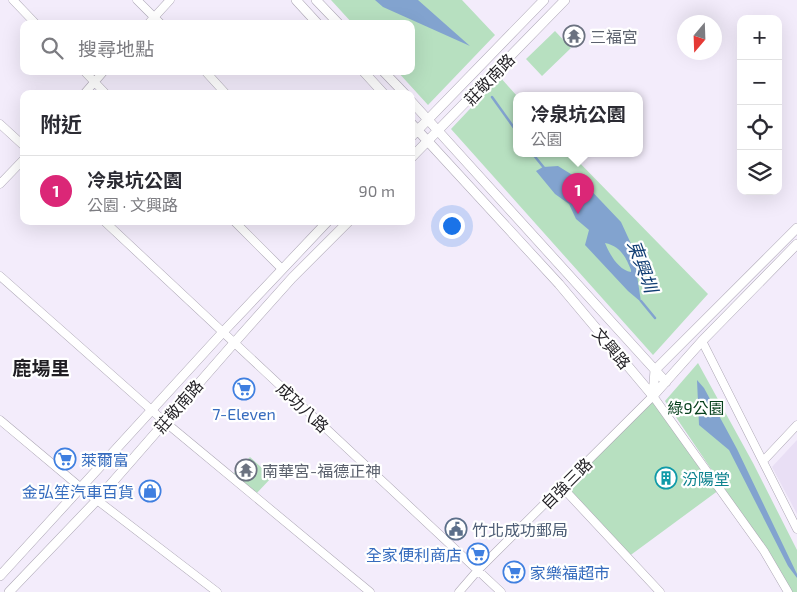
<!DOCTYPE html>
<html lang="zh-TW">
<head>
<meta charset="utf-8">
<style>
	:root { --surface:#fff; --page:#f7f7f7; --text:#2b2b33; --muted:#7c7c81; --line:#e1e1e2; --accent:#db2777 }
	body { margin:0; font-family:"Exo 2","Noto Sans TC",sans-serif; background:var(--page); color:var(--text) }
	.controls { position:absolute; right:15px; top:15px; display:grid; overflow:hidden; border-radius:10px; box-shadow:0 5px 20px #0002 }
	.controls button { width:45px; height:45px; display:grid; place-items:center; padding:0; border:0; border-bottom:1px solid var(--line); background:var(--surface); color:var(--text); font:25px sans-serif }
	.compass { position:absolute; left:677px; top:15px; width:45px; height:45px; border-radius:50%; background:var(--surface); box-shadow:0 5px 20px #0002; rotate:199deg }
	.you { position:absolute; left:451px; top:225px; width:18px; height:18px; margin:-12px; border:4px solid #fff; border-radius:50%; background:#1a73e8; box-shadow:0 0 0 8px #1a73e833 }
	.badge { display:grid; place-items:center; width:32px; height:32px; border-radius:50%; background:var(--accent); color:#fff; font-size:16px; font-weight:700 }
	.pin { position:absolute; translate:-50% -41px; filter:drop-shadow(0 1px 2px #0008) }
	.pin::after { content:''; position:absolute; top:26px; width:18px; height:15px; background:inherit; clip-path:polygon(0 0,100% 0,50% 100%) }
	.popup { position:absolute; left:513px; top:92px; width:130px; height:65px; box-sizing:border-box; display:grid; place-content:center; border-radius:10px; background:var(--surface); filter:drop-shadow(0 1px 4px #0005); font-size:16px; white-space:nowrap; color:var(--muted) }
	.popup b { font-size:19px; color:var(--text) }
	.popup::after { content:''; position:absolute; left:50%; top:100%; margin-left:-10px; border:10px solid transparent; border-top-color:var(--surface) }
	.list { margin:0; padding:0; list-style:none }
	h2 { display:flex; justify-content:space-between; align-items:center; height:65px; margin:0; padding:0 20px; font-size:21px }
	h2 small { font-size:16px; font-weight:400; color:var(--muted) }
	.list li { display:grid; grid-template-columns:32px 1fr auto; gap:15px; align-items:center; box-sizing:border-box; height:70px; padding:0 20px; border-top:1px solid var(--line) }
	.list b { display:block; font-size:19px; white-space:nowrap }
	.list p { margin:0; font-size:16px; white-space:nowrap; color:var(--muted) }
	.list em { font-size:16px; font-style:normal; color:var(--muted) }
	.icon { flex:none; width:28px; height:28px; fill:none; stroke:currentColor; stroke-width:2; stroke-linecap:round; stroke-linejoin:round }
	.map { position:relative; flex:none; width:797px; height:592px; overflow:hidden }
	.search { position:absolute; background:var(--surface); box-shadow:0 5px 20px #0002; left:20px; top:20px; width:395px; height:55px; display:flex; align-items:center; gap:12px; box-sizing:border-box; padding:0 18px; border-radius:10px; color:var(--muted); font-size:19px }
	.panel { position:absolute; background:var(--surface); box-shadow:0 5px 20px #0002; left:20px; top:90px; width:395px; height:135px; border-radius:10px }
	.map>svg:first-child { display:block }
	.built { fill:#e9dff5 }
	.green { fill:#b7e0c0 }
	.water { fill:#82a3cf; fill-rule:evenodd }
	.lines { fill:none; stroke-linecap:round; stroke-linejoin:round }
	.stream { stroke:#82a3cf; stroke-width:2.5 }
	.minor-casing { stroke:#ada7b5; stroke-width:9 }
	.tertiary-casing { stroke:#ada7b5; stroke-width:10 }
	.minor { stroke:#fff; stroke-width:8 }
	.tertiary { stroke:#fff; stroke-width:9 }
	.labels { text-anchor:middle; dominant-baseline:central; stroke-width:4.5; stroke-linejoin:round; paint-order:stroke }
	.worship-label { font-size:16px; fill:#5b616d; stroke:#fff; text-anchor:start }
	.street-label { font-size:16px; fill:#201e23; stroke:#fff }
	.park-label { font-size:16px; fill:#08411e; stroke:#fff }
	.shop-label { font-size:16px; fill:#366cbe; stroke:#fff; text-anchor:start }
	.culture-label { font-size:16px; fill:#0d838f; stroke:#fff; text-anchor:start }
	.service-label { font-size:16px; fill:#4e5e75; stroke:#fff; text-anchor:start }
	.water-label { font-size:18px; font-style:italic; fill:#103d73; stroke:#fff }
	.quarter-label { font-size:19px; font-weight:bold; fill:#201e23; stroke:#fff }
</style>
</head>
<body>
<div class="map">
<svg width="797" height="592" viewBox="0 0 797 592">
	<rect width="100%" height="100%" fill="#f3ecfb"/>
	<!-- built -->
	<path class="built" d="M797,440V514L772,467Z"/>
	<!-- green -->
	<path class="green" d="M331,0H462L495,35L428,105L397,71H411V24H353Z
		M555,31L571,48L542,76L526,59Z
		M500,77L517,96V153H570L708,294L653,355L451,129Z
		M698,363L753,463L797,550V592H791L774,562L665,401Z
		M653,396L719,490L628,557L562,487Z
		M250,457L272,477L255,495L233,474Z"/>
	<!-- water -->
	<path class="water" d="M375,0H418L470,46L383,7Z
		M558,166L582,181L621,222L633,248L641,302L628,291L585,245L589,230L576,219L569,204L555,194L536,171L543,167ZM605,243C620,246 626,257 631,270V272C618,270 609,253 605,243Z
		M697,380L704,388L737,449L797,574V578L788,566L729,450L699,425Z"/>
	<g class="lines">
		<!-- stream -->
		<path class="stream" d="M492,97L517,132
			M532,153L545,169
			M641,301L655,318"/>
		<!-- minor casing -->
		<g class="minor-casing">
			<path id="minor" d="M13,0L36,24
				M137,0L161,24
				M148,24L170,0
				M84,71L106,94
				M205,71L226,94
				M84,94L104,71
				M0,124L24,146
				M0,184L24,159
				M104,221L501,592
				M234,221L282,269
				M0,276L165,422L370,592
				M702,341L797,529
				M0,420L80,487L217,592
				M762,459L766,458L797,425
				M562,487L660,592
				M459,592L478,570L653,396L764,551L788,592"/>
		</g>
		<!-- tertiary casing -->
		<g class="tertiary-casing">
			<path id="tertiary" d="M296,0L318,24
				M316,0L339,24
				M363,71L384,94
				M383,71L405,94
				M411,101L666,382
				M411,123L559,284L653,396
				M411,137L544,0
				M411,158L565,0
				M653,396L655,370L797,228
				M653,396L702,341L797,244
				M0,576L223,332L328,221
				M9,592L97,500L234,343L292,278L349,221"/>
		</g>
		<!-- minor -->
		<use href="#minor" class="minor"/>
		<!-- tertiary -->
		<use href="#tertiary" class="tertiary"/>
	</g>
	<!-- icons -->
	<defs>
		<g id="temple-ring" transform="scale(1.125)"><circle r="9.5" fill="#fff" stroke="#6b7280" stroke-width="1.5"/><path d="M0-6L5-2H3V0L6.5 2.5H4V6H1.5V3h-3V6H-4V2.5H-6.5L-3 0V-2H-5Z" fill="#6b7280"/></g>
		<g id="supermarket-ring" transform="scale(1.125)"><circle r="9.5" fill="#fff" stroke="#3f7fe0" stroke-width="1.5"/><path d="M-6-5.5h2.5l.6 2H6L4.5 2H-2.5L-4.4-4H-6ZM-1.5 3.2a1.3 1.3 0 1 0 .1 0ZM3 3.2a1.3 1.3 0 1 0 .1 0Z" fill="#3f7fe0"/></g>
		<g id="building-ring" transform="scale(1.125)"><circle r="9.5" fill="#fff" stroke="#0f9aa8" stroke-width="1.5"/><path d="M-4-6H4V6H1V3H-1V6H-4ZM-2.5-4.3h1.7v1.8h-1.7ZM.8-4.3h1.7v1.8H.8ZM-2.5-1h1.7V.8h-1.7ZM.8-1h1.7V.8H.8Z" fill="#0f9aa8"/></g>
		<g id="shop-ring" transform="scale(1.125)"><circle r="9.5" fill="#fff" stroke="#3f7fe0" stroke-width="1.5"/><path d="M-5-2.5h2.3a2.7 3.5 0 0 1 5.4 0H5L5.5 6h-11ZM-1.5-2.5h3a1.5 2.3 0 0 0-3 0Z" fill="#3f7fe0"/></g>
		<g id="civic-ring" transform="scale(1.125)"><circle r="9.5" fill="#fff" stroke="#5c6f8a" stroke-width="1.5"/><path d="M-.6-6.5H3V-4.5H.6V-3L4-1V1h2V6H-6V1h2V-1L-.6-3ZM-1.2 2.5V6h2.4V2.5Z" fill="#5c6f8a"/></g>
	</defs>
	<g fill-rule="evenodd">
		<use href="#temple-ring" x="574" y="36"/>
		<use href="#supermarket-ring" x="244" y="389"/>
		<use href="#supermarket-ring" x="65" y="459"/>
		<use href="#temple-ring" x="246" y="470"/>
		<use href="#building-ring" x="666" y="478"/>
		<use href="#shop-ring" x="150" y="491"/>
		<use href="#civic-ring" x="456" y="529"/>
		<use href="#supermarket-ring" x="478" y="554"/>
		<use href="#supermarket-ring" x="514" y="572"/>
	</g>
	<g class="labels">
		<!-- worship labels -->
		<g class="worship-label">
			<text x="590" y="36">三福宮</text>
			<text x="262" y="470">南華宮-福德正神</text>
		</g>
		<!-- street labels -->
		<g class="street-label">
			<text transform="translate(489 79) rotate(-46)">莊敬南路</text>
			<text transform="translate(612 348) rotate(50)">文興路</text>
			<text transform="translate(178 406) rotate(-49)">莊敬南路</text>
			<text transform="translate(303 407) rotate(43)">成功八路</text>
			<text transform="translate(566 483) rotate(-45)">自強三路</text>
		</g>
		<!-- park labels -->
		<g class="park-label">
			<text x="696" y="407">綠9公園</text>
		</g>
		<!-- shop labels -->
		<g class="shop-label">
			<text x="244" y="413" text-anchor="middle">7-Eleven</text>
			<text x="81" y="459">萊爾富</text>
			<text x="134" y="491" text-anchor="end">金弘笙汽車百貨</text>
			<text x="462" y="554" text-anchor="end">全家便利商店</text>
			<text x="530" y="572">家樂福超市</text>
		</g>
		<!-- culture labels -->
		<g class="culture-label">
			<text x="682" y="478">汾陽堂</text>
		</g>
		<!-- service labels -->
		<g class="service-label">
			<text x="472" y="529">竹北成功郵局</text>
		</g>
		<!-- water labels -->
		<g class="water-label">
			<text transform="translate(643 266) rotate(70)">東興圳</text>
		</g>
		<!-- quarter labels -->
		<g class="quarter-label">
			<text x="41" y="367">鹿場里</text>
		</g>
	</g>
</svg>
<div class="controls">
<button>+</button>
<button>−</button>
<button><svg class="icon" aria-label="locate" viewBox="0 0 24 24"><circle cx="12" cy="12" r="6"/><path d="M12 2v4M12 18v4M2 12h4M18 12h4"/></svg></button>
<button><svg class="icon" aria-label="layers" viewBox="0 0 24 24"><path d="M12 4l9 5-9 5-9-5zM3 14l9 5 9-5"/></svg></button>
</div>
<svg class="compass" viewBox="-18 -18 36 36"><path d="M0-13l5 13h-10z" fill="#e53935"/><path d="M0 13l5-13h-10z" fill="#7c7c81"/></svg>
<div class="you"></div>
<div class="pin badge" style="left:578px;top:214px">1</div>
<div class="popup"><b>冷泉坑公園</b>公園</div>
<div class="search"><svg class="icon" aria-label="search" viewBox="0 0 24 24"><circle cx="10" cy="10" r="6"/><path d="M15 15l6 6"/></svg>搜尋地點</div>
<section class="panel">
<h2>附近<small></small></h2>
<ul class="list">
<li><span class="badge">1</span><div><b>冷泉坑公園</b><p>公園 · 文興路</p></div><em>90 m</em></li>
</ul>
</section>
</div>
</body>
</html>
